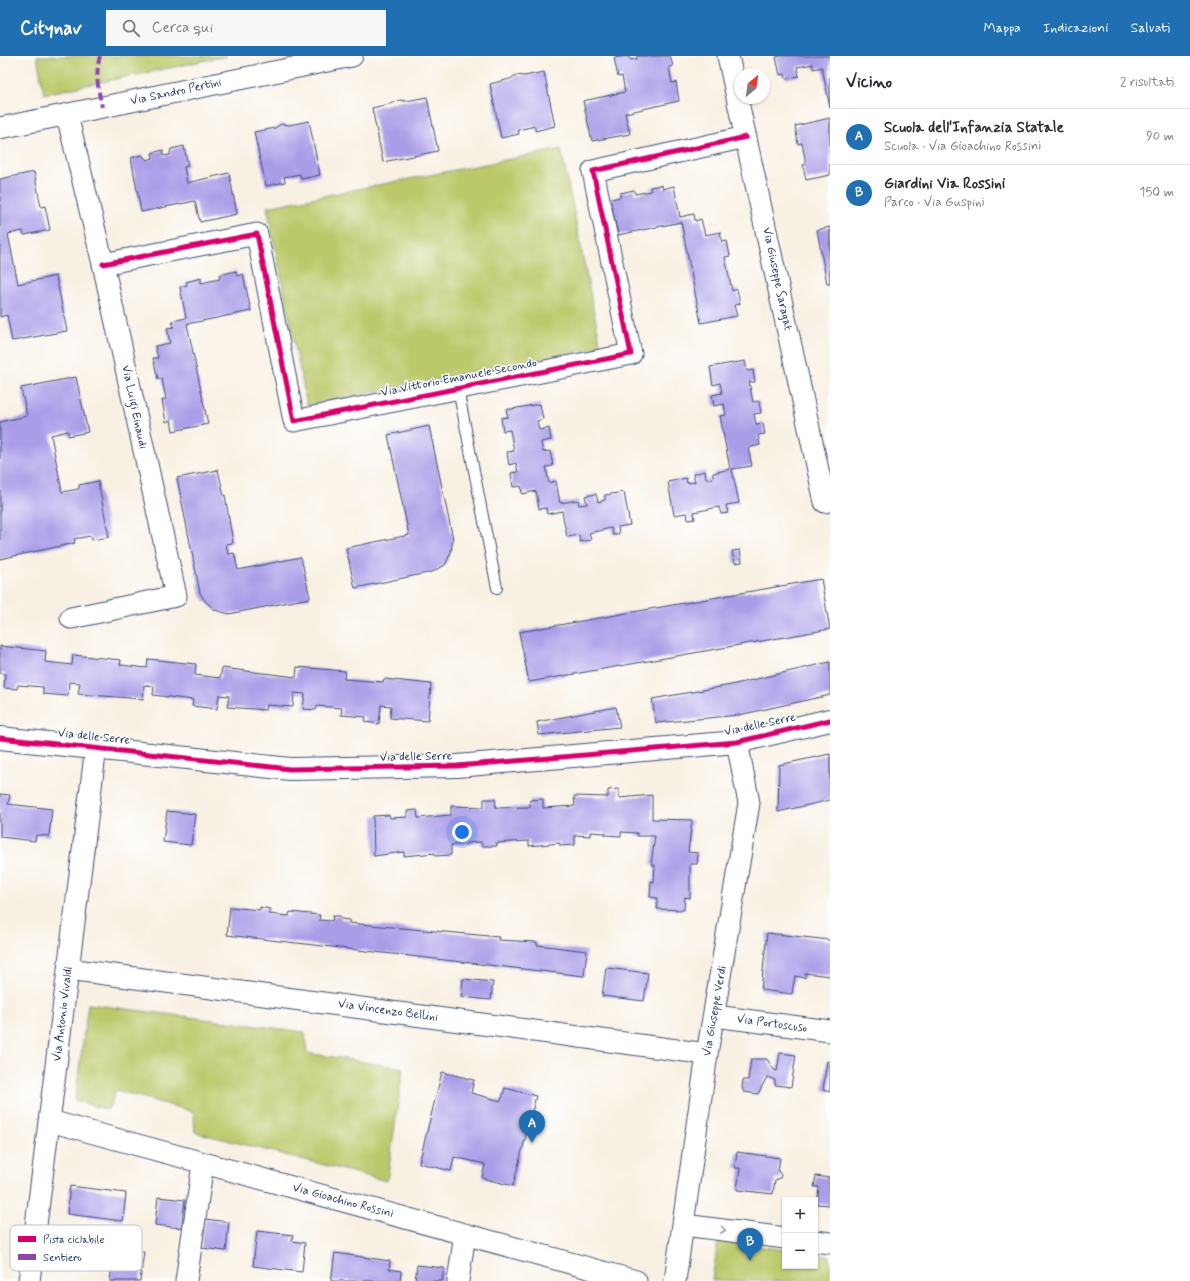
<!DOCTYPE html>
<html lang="it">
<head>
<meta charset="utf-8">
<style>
	:root { --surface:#fff; --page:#f7f7f7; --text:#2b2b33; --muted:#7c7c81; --line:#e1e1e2; --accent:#1f6fb2 }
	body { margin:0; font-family:Mynerve,sans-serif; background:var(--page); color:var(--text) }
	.controls { position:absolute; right:12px; bottom:12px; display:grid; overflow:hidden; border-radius:0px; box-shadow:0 1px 3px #0004 }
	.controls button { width:36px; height:36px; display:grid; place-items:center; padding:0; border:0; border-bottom:1px solid var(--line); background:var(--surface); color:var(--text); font:20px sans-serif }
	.compass { position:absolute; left:734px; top:12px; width:36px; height:36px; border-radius:50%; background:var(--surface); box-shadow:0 1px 3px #0004; rotate:29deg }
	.you { position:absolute; left:462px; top:776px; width:14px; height:14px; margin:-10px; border:3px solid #fff; border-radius:50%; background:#1a73e8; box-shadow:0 0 0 6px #1a73e833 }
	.badge { display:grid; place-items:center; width:26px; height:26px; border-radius:50%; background:var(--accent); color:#fff; font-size:13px; font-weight:700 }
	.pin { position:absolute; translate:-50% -33px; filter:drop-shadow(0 1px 2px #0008) }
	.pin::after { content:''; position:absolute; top:21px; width:14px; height:12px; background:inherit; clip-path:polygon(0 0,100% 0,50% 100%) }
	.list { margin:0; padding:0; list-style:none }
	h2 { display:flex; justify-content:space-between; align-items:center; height:52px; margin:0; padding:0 16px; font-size:17px }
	h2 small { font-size:13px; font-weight:400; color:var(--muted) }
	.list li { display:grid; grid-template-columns:26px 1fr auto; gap:12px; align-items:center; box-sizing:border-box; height:56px; padding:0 16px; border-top:1px solid var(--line) }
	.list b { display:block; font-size:15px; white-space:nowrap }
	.list p { margin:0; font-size:13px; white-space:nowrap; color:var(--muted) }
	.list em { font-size:13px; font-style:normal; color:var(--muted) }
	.icon { flex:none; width:22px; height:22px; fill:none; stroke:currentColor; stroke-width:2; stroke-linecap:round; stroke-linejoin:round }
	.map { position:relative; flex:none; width:830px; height:1225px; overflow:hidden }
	header { display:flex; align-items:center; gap:24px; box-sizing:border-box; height:56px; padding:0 20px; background:var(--accent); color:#fff }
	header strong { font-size:19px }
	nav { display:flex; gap:22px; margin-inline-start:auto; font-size:14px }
	.search { width:280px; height:36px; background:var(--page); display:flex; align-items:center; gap:10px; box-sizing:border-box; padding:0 14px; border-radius:0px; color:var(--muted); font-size:15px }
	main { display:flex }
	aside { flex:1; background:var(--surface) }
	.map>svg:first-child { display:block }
	.green { fill:#bbc96b; stroke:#6b7c64 }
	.building { fill:#aa9de8 }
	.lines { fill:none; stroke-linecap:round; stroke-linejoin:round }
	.service-casing { stroke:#3c4c72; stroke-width:12 }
	.minor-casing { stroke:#3c4c72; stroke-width:23 }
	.tertiary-casing { stroke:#3c4c72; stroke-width:24 }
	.service { stroke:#fff; stroke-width:10 }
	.minor { stroke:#fff; stroke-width:21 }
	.tertiary { stroke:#fff; stroke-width:22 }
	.quiet { stroke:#8e44ad; stroke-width:4; stroke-dasharray:8 4; stroke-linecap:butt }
	.cycleway-casing { stroke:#fff; stroke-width:8 }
	.cycleway { stroke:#d6006c; stroke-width:5 }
	.oneway { stroke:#8d97ae }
	.labels { text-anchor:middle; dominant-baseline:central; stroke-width:3; stroke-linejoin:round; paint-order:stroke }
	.street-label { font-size:12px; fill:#1b2f5e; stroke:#fff }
	.key { fill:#fff; stroke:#bbc1cf; stroke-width:1 }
	.key-label { font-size:11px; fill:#1b2f5e }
</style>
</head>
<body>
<header>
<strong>Citynav</strong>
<div class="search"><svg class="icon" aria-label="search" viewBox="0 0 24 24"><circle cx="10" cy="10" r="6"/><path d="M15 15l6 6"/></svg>Cerca qui</div>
<nav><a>Mappa</a><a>Indicazioni</a><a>Salvati</a></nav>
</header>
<main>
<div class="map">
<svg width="830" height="1225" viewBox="0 0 830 1225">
	<rect width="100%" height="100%" fill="#fff"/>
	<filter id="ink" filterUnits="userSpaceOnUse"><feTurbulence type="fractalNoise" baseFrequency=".025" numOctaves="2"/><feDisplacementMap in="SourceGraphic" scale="8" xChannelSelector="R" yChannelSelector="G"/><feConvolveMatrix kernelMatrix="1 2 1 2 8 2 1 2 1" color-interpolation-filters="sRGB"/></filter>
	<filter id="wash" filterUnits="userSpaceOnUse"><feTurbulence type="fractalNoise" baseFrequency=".012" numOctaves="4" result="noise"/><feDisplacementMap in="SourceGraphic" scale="16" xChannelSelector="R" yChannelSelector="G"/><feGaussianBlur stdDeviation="0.9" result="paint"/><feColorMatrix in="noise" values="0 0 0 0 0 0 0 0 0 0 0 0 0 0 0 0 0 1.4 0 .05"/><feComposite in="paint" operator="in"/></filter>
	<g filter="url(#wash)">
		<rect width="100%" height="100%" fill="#f8f0e2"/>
		<!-- green -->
		<path class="green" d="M37,0H227L44,38Z
			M561,93L601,291L307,349L267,151Z
			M88,948L305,976L307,997L403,1012L387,1125L195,1076L194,1056L116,1034L108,1054L75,1044Z
			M718,1185L785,1194V1210H815V1198L830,1200V1225H712Z"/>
		<g id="blocks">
			<!-- building -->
			<path class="building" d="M627,0L631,4L637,3V0H670L673,10L669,11L672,27L676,26L679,45L625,57L630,78L592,85L583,45L625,36L622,20L618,21L614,2Z
				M781,0H830V52L822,11L813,13V8L797,11L799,20L786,23L785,18L780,19L776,1Z
				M544,16L555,70L535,75V70L518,74L519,78L501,82L490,28L510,23L516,19L524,20Z
				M427,41L438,95L383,106L372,52L393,47L400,44L406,45Z
				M830,62V119L806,124L803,109L806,108L802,87L798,88L795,70Z
				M309,65L320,119L301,123L300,118L284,121L285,126L266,130L254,76L275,72L281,68L289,69Z
				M184,90L188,110L184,111L187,127L229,117L237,158L200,166L195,145L141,156L131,102L142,99L147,104L153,102L152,97L163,94V100L170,99L171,93Z
				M34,116L41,151L45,150L50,174L24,179L23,175L8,178L18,228L56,220L67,275L12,285L7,259L0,261V123Z
				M662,129L663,133L674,130L680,161L694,158L695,165L701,163L705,179L720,176L722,186L727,185L730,200L725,201L732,235L737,233L740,248L734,249L737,260L701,267L681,166L618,179L610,143L620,141V137L634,134L635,138L651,135L650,131Z
				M830,171V228H827L817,174Z
				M236,215L237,220L243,218L251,255L187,268L208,368L173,375L171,364L166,366L162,344L166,343L162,323H158L153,302H158L155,290L170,287L167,272L174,271L172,265L186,262L180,231L187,229L186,226L201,222V227L220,223L219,219Z
				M745,305L747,315L753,314L755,326H749L753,346L759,345L761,357L754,358L756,368L763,367L765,378L758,379L760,389L748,392L752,410L732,413L739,447L726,449L728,457L721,458L719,451L694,456L695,463L688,464L687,457L674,459L668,426L686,422L687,427L695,426L693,418L705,415L706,423L713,422V417L730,413L720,360L726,359L724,348L714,350L712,339L722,337L720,327L713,329L710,311Z
				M76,321L88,376L68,380V375L51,379L62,436L79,433V429L98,425L109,481L92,484L91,480L74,483L75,487L0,503V366L27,360L21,332Z
				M540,348L543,363L537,365L539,374L549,372L551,384L541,386L543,396L550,395L553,410L546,411L549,427L556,425L560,447L578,444L579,449L587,448L585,440L596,438L598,446L605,444V439L624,436L630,469L618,471L619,478L613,479L611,472L589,477L591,484L580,486L579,479L567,481L562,455L547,458L546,452L539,453L536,435L522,438L521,430L513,431L511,417L518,416L516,407L509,409L507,396L514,395L510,374L503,375L501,362L508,361L506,354Z
				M429,370L453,483L451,496L448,503L445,509L432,516L355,532L346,492L409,479L388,379Z
				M218,414L224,440L225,439L233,487L226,488L228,498L234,497L238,514L301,501L310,542L229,558L215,554L205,545L200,537L177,422Z
				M740,494L742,506L735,507L732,495Z
				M821,523L830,573L529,626L519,576Z
				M0,590L46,595L45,606L72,609L73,599L121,604L120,609L147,612L148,603L196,608L195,619L220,622L222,612L296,621L297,611L345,615L344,623L383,626L384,623L431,628L428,665L390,662L391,650L381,649L379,668L365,666L366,661L341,659L342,652L317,650L316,654L303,653L305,638L294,637L293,651L267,649L266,654L227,651L229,640L219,639L217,653L192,650L193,644L153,639L154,630L144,629L143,643L78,638L80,627L69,626L68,640L43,638V631L18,629L17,633L4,632L5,618L0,617Z
				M830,606V639L739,659L656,667L652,643L731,629Z
				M616,651L620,671L539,679L537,666Z
				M830,698V744L778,756L779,709Z
				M619,733V742L652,739V763L692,764L688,796L698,797L697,808H690V842L685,841L684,854L657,853V842L650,841L651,825L654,826L655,809H651L655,780H637V777L621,776V780L605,779L606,777L590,776V780L575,779V789L560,790V787L529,790V785L496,787L497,790H482L481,786L466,787V789H451V799L435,800V797L404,800V796L374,800L373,760L389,759L390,762L407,761V755L417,754L418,762L451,759V750L484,751V743H495L496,752L530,751V744L543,743V752L575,750L574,740L608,741V734Z
				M0,738L10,739L8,748L52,753L49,780L36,779L35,785L0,781Z
				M167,755L195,758L191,789L163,786Z
				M230,851L260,854V851L270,853L268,858L289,860L290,856L320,859L319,864L332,865L333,860H340L341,863L350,864L349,867L499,881L498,884L537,886V889L587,895L584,920L227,879Z
				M767,877L830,884V920L805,917V922L795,920L792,938L761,934Z
				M606,912L648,917L644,945L602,940Z
				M463,923L493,926L491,944L461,941Z
				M780,997L796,999L791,1031L775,1029V1024L767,1021L758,1038L744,1036L742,1032L743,1024H748L751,1003H767L774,1014L777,1015Z
				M827,1005L830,1006V1036L823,1034Z
				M442,1016L474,1024L471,1037L501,1045L505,1032L536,1040L513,1130L482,1122L485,1108L454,1101L451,1115L419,1107Z
				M737,1096L780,1102L778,1115L781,1119L780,1122L775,1124L773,1138L737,1134L740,1112H735Z
				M816,1120L830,1122V1149L817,1148L819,1131H814Z
				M70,1130L126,1137L123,1165L67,1158Z
				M158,1141L185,1144L181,1172L155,1169Z
				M205,1163L229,1166L226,1195L201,1192Z
				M257,1175L293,1179L292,1185L305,1187L302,1216L253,1210Z
				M114,1192L144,1196L140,1225H110Z
				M335,1197L390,1205L389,1213L401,1215L400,1225H331Z
				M417,1209L444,1212L442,1225H415Z"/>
		</g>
	</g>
	<g filter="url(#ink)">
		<use href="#blocks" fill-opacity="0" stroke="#3c4c72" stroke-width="1"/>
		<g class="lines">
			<!-- service casing -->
			<g class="service-casing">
				<path id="service" d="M458,333L497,532"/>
			</g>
			<!-- minor casing -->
			<g class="minor-casing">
				<path id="minor" d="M728,0L825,446
					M67,59L103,208L176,540L71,562
					M0,72L352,0
					M103,208L257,178L294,365L631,298L593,115L746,81
					M68,913L707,998
					M715,960L830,975
					M50,1065L636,1225
					M684,1169L785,1182
					M815,1185L830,1187
					M29,1225L96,691
					M186,1225L203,1107
					M458,1225L465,1178
					M675,1225L707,998L749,747L737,686"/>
			</g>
			<!-- tertiary casing -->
			<g class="tertiary-casing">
				<path id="tertiary" d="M0,682L290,713L457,710L737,686L830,664"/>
			</g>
			<!-- service -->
			<use href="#service" class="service"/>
			<!-- minor -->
			<use href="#minor" class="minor"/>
			<!-- tertiary -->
			<use href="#tertiary" class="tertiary"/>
			<!-- quiet -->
			<path class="quiet" d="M100,0C95,18 98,33 102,51"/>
			<!-- cycleway casing -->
			<g class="cycleway-casing">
				<path id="cycleway" d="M103,208L257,178L294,365L631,298L593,115L746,81
					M0,682L290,713L457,710L737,686L830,664"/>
			</g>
			<!-- cycleway -->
			<use href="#cycleway" class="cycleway"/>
		</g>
		<!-- one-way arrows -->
		<defs><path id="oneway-chevron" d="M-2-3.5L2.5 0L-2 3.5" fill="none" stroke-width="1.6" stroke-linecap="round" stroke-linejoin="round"/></defs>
		<use class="oneway" href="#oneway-chevron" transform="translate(723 1174) rotate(7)"/>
	</g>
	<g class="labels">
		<!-- street labels -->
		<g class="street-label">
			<text transform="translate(176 36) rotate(-12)">Via Sandro Pertini</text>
			<text transform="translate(777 223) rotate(78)">Via Giuseppe Saragat</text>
			<text transform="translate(459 322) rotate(-11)">Via Vittorio Emanuele Secondo</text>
			<text transform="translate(134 351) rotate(78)">Via Luigi Einaudi</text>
			<text transform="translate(760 669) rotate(-12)">Via delle Serre</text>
			<text transform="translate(94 681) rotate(6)">Via delle Serre</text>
			<text transform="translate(416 701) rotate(-1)">Via delle Serre</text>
			<text transform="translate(388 955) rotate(8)">Via Vincenzo Bellini</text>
			<text transform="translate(715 955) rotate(-80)">Via Giuseppe Verdi</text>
			<text transform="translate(63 958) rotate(-83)">Via Antonio Vivaldi</text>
			<text transform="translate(772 968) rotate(8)">Via Portoscuso</text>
			<text transform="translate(343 1145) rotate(15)">Via Gioachino Rossini</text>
		</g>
	</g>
	<!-- legend -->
	<rect x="10" y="1169" width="132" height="46" rx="6" class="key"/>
	<rect x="18" y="1180" width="18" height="6" fill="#d6006c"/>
	<rect x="18" y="1198" width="18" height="6" fill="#8e44ad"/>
	<g class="key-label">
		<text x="43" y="1187">Pista ciclabile</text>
		<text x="43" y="1205">Sentiero</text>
	</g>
</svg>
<div class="controls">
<button>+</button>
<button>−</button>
</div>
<svg class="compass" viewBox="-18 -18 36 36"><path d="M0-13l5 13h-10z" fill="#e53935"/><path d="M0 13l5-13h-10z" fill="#7c7c81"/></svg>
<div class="you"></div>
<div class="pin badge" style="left:532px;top:1087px">A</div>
<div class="pin badge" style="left:750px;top:1205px">B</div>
</div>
<aside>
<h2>Vicino<small>2 risultati</small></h2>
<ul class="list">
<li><span class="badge">A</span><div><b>Scuola dell'Infanzia Statale</b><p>Scuola · Via Gioachino Rossini</p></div><em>90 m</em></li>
<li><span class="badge">B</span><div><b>Giardini Via Rossini</b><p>Parco · Via Guspini</p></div><em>150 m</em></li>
</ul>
</aside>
</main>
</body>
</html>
